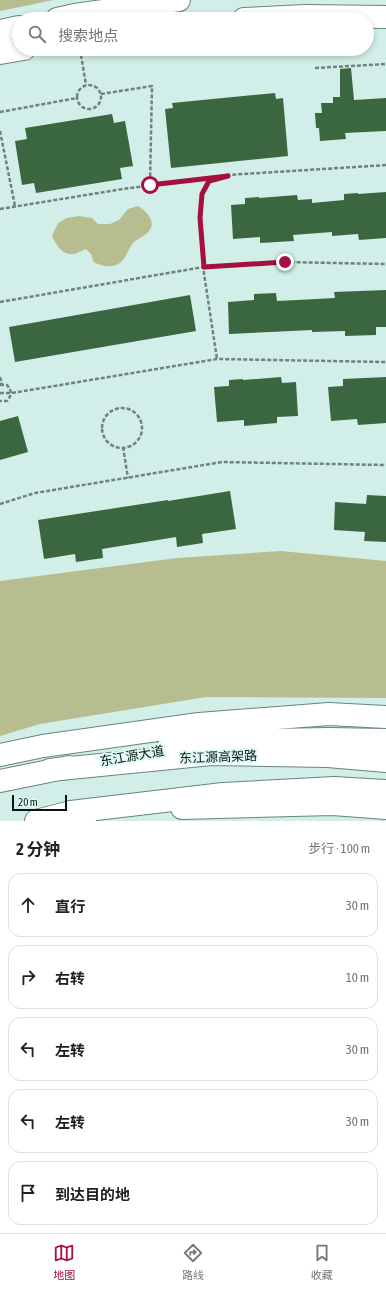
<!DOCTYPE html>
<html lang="zh">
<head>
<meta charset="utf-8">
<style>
	:root { --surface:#fff; --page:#f2f2f2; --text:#222; --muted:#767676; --line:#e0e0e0; --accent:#a70f3f }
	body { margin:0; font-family:"Asap Condensed","Noto Sans SC",sans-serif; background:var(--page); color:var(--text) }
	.scale { position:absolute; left:12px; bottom:10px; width:55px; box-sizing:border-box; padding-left:4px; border:2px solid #0a1412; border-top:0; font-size:11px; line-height:14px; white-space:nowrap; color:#0a1412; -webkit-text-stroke:3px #dffbf5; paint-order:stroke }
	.stop { position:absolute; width:12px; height:12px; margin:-9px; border:3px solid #a70f3f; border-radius:50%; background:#fff }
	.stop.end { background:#a70f3f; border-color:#fff; box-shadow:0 1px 4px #0008 }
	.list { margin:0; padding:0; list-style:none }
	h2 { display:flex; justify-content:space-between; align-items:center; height:52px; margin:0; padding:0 16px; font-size:17px }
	h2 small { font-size:13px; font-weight:400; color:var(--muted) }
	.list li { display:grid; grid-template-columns:26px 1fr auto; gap:12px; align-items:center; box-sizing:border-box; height:64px; margin:0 8px 8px; padding:0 8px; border:1px solid var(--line); border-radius:12px }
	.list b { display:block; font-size:15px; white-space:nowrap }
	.list em { font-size:13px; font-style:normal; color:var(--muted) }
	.icon { flex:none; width:22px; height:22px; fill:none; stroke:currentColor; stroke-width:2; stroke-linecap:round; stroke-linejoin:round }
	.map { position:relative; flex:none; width:386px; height:821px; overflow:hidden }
	.search { position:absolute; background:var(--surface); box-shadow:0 2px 6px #0003; left:12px; right:12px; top:12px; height:44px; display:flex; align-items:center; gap:10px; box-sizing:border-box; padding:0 14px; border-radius:22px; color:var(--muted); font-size:15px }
	.sheet { height:412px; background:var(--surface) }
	nav { display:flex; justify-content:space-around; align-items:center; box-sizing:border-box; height:56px; border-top:1px solid var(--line); background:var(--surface); font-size:11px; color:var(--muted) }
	nav a { display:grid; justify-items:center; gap:2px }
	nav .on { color:var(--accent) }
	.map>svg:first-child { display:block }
	.green { fill:#b8bd90 }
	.building { fill:#3b6740 }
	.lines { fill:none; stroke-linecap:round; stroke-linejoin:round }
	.tertiary-casing { stroke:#6a847e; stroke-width:24 }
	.secondary-casing { stroke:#6a847e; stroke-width:24 }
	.primary-casing { stroke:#6a847e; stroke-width:24 }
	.trunk-casing { stroke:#6a847e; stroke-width:24 }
	.path { stroke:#6f827e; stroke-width:2.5; stroke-dasharray:4 2; stroke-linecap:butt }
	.tertiary { stroke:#fff; stroke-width:22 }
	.secondary { stroke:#fff; stroke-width:22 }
	.primary { stroke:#fff; stroke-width:22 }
	.trunk { stroke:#fff; stroke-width:22 }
	.route { stroke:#a70f3f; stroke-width:5 }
	.labels { text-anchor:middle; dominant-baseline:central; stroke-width:4; stroke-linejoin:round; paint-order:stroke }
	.street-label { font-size:13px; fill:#0a1412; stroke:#dffbf5 }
</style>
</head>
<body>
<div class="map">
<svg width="386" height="821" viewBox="0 0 386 821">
	<rect width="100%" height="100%" fill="#d2eee8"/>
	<!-- green -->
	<path class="green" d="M0,0H54L0,11Z
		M138,206C146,211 157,221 149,231C145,236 139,238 134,242C129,247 127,255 123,260C115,269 102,267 94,262L91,254L86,249C83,250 80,252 77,253C64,258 57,246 52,236L58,223L67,218L79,216L92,218L98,224H110L119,220L128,209Z
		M281,551L386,561V698L206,697L40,724L0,736V581L177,558Z"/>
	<!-- building -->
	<path class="building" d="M351,68L354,100L386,98V131L345,133L346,139L320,141L319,128H316L315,113H322L321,103H333V97H340V69Z
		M275,93L276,99L283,98L288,156L171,168L165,109L173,108L172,103Z
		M112,114L114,123L125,121L133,166L120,168L122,179L36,193L34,183L22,185L15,141L27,139L25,128Z
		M386,192V238L359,240L358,234L332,236V232L293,235L294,241L260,243V237L233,239L231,205L245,204V198L259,197V198L297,195L298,200L312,199V203L344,200V194L358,193V194Z
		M386,290V327H376V335L345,336V331L312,332V330L229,334L228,302L254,300V294L276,293L277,301L297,300L335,298L334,292Z
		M190,295L196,331L15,362L9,327Z
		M281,377L282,383L296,382L298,416L277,417V423L244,426V420L217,422L214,387L229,386V380L243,379V380Z
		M386,377V423L358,425L357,419L331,421L328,387L343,386V379Z
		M18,416L28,452L0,460V421Z
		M230,491L236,529L202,534L203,543L177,547L176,537L102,549L103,558L76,562L75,554L44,559L38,520L168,500V501Z
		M367,495L386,496V542L364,541L365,532L334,530L335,502L366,504Z"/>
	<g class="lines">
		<!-- tertiary casing -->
		<g class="tertiary-casing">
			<path id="tertiary" d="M0,755L43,746L199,724L329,714L386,717"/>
		</g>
		<!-- secondary casing -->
		<g class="secondary-casing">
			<path id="secondary" d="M57,19L75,15L179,0
				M244,19L305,16L386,17
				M0,31L19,27
				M0,53L24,49"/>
		</g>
		<!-- primary casing -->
		<g class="primary-casing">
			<path id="primary" d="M166,750L213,741L329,739L386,740
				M0,781L69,767
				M182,808L333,804L386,808
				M36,821L71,812H89"/>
		</g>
		<!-- trunk casing -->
		<g class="trunk-casing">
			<path id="trunk" d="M50,770L211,754L328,756L386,761
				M71,812L223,794L334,788L386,791"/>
		</g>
		<!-- path -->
		<path class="path" d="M80,49L86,85
			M315,68L386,64
			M77 97a12 12 0 1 1 24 0a12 12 0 1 1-24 0Z
			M101,94L152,86L150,185
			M0,112L77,98
			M0,131L15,206
			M386,165L228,175L209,181L202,194L200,218L203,267L285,262L386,264
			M0,209L123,189L221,176
			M0,302L203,267L217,359
			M0,377L2,384H0
			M0,385H7C12,391 12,395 7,401H0
			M0,393H12L217,359L386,362
			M102 428a20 20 0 1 1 40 0a20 20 0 1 1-40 0Z
			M123,447L128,478
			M0,504L35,493L222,462L386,465"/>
		<!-- tertiary -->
		<use href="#tertiary" class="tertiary"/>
		<!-- secondary -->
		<use href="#secondary" class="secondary"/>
		<!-- primary -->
		<use href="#primary" class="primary"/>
		<!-- trunk -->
		<use href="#trunk" class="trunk"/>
	</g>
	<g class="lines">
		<!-- route -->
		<path class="route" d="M150,185L228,176L209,181L202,194L200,218L204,267L285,262"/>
	</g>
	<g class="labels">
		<!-- street labels -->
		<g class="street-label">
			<text transform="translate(132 756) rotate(-10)">东江源大道</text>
			<text transform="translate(218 757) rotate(-2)">东江源高架路</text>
		</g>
	</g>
</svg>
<div class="scale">20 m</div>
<div class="stop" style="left:150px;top:185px"></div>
<div class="stop end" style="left:285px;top:262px"></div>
<div class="search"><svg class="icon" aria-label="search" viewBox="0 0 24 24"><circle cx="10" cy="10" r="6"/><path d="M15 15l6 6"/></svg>搜索地点</div>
</div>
<section class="sheet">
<h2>2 分钟<small>步行 · 100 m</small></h2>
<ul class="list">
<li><svg class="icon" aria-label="ahead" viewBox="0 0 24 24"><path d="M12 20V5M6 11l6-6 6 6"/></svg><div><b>直行</b></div><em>30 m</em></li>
<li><svg class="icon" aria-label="right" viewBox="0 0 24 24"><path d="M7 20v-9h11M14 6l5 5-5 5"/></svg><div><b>右转</b></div><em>10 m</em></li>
<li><svg class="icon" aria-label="left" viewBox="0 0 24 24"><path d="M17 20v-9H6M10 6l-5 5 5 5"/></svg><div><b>左转</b></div><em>30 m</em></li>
<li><svg class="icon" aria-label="left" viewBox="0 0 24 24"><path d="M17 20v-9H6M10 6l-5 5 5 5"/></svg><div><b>左转</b></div><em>30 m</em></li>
<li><svg class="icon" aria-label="arrive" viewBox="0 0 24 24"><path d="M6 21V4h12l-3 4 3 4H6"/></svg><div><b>到达目的地</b></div></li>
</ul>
</section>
<nav>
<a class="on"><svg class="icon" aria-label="map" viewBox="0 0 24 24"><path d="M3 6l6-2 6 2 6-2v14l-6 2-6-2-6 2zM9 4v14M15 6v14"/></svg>地图</a>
<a><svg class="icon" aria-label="directions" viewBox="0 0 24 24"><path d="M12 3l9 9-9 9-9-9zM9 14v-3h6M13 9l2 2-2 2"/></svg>路线</a>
<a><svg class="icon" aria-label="saved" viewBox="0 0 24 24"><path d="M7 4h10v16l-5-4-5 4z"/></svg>收藏</a>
</nav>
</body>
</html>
